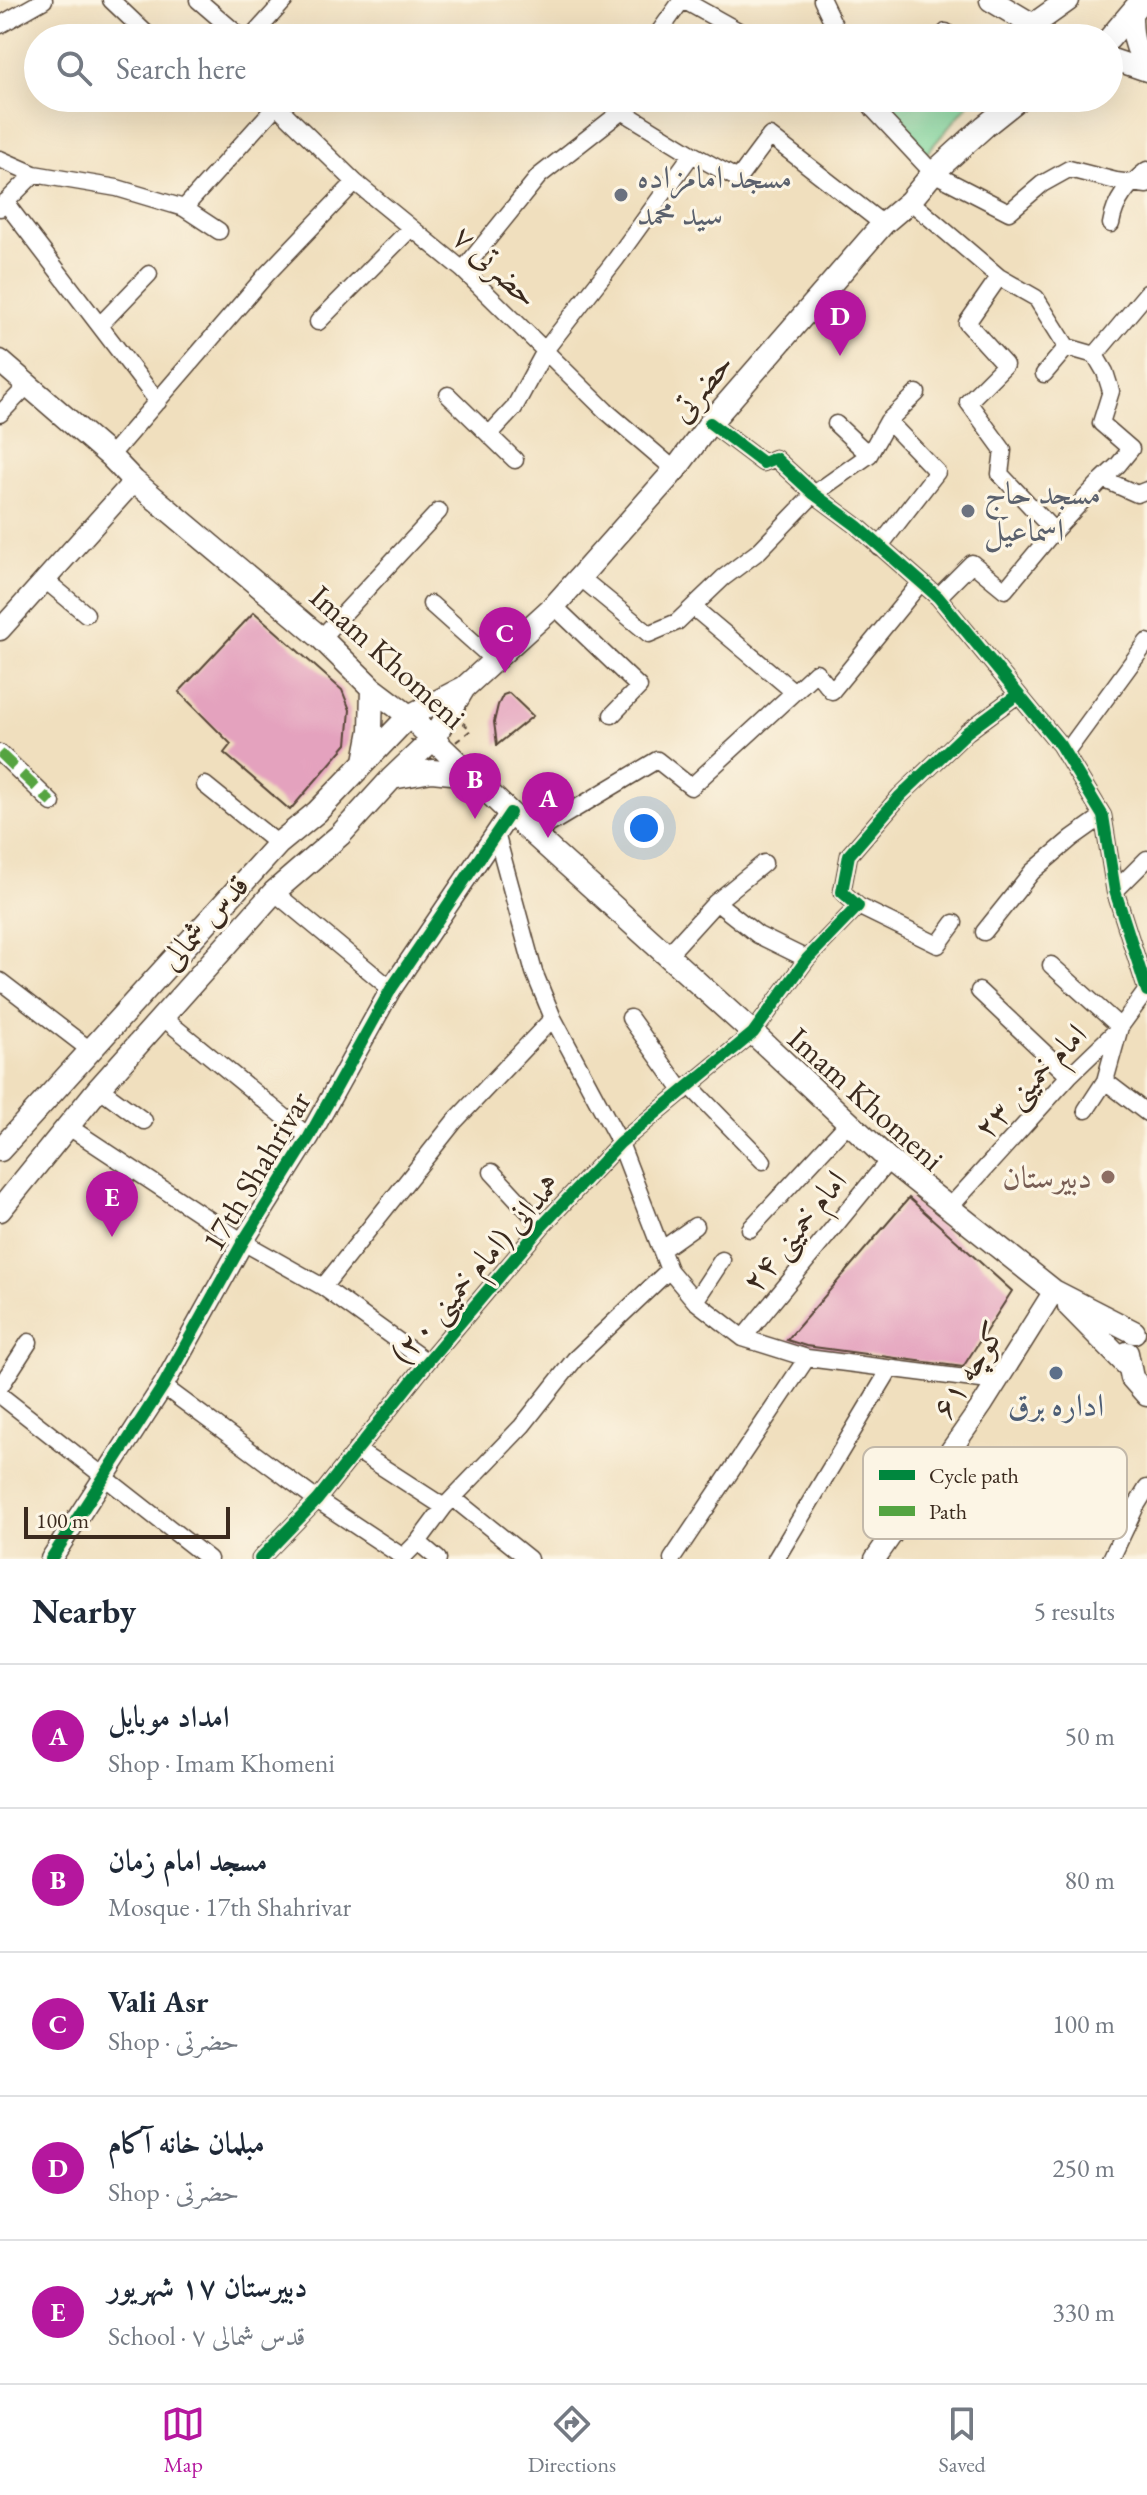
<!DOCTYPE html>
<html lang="en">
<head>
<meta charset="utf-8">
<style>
	:root { --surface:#fff; --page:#f6f6f7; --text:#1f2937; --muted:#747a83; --line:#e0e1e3; --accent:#b5179e }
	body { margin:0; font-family:"EB Garamond",Amiri,serif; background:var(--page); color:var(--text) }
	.scale { position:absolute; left:24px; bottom:20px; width:206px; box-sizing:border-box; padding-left:8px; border:4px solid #3b2a1e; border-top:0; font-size:22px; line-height:28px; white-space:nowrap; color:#3b2a1e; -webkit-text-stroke:6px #fcf5e5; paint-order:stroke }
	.you { position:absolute; left:644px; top:828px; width:28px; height:28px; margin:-20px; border:6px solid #fff; border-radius:50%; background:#1a73e8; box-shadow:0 0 0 12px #1a73e833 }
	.badge { display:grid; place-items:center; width:52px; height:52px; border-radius:50%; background:var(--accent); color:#fff; font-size:26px; font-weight:700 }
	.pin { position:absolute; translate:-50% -66px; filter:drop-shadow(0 2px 4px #0008) }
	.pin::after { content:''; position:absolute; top:42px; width:28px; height:24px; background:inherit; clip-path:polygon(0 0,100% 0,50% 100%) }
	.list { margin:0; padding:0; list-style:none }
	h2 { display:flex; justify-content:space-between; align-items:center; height:104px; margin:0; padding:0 32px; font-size:34px }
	h2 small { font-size:26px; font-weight:400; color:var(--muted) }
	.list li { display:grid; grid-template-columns:52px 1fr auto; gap:24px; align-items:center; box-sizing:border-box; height:144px; padding:0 32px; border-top:2px solid var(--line) }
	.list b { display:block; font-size:30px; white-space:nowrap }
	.list p { margin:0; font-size:26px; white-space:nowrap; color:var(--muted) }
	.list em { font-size:26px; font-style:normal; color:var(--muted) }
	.icon { flex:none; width:44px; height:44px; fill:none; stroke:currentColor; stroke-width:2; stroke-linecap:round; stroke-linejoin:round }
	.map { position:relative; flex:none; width:1147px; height:1559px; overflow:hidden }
	.search { position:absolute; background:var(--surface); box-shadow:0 8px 32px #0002; left:24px; right:24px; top:24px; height:88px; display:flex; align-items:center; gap:20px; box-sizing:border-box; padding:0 28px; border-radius:44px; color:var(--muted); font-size:30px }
	.sheet { height:824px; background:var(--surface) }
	nav { display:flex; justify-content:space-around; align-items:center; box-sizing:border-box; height:112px; border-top:2px solid var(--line); background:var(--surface); font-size:22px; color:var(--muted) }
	nav a { display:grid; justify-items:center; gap:4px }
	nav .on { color:var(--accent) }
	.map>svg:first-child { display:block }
	.green { fill:#7bd59b; stroke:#5b805c; stroke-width:2 }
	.building { fill:#e4a2be }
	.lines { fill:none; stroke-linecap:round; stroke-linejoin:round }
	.minor-casing { stroke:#564536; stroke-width:19 }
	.tertiary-casing { stroke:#564536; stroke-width:23 }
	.secondary-casing { stroke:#564536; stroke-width:25 }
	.path { stroke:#564536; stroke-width:2; stroke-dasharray:6 6; stroke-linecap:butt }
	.minor { stroke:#fff; stroke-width:16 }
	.tertiary { stroke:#fff; stroke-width:20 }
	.secondary { stroke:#fff; stroke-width:22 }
	.quiet { stroke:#54a441; stroke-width:10; stroke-dasharray:20 10; stroke-linecap:butt }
	.cycleway-casing { stroke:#fcf5e5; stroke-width:17 }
	.cycleway { stroke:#00873e; stroke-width:12 }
	.worship-dot { fill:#6b7280; stroke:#fcf5e5; stroke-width:3 }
	.education-dot { fill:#8d6e63; stroke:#fcf5e5; stroke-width:3 }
	.service-dot { fill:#5c6f8a; stroke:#fcf5e5; stroke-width:3 }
	.labels { text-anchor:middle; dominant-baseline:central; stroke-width:6; stroke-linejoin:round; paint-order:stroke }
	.worship-label { font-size:32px; fill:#5b616d; stroke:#fcf5e5; text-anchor:start }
	.street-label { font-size:32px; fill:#3b2a1e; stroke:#fcf5e5 }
	.education-label { font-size:32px; fill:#785e54; stroke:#fcf5e5; text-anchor:end }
	.service-label { font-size:32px; fill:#4e5e75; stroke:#fcf5e5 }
	.key { fill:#fcf5e5; stroke:#c2b8a9; stroke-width:2 }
	.key-label { font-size:22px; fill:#3b2a1e }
</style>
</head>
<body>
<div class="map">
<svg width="1147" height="1559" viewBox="0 0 1147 1559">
	<rect width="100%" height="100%" fill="#fcf5e5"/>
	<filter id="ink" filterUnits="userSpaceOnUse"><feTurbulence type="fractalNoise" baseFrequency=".0125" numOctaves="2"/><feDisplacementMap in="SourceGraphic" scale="16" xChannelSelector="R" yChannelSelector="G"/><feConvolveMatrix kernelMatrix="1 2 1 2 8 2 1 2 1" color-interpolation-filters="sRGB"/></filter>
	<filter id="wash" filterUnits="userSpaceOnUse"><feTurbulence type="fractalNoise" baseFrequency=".006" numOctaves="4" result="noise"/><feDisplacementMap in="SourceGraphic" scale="32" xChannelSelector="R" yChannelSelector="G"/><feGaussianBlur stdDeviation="1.8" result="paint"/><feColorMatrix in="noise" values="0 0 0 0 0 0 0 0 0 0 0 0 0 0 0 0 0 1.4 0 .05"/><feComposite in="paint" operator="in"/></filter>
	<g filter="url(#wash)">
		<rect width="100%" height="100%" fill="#f0dfbe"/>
		<!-- green -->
		<path class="green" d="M891,98H974L926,154L882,109Z"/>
		<g id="blocks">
			<!-- building -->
			<path class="building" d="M254,612L342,690L350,710L347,744L290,810L224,753L231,744L179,692Z
				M509,693L533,716L497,745L494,722L498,705L503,695Z
				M909,1198L1012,1291L963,1367L806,1346L787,1340Z"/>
		</g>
	</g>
	<g filter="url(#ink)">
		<use href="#blocks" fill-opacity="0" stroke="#564536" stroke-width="2"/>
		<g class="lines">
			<!-- minor casing -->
			<g class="minor-casing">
				<path id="minor" d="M111,0L151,38
					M198,0L242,38
					M683,0L751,38
					M822,0L835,27L833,38
					M0,25L44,0
					M251,38L285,0
					M655,38L682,0
					M941,38L946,32
					M269,98L355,182L463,270L606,411L675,470
					M866,98L874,110L933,173L1009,212L1042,184L1069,169L1116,181L1147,185
					M622,111L692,154L738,179L770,136L883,224
					M0,159L34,174L117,188L184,208L276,106
					M910,201L999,277L1036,298L1067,347L1095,355L1105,372L1111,391L1101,423L1131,449L1118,465L1103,479L1137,494L1147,490
					M5,202L158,402
					M0,208L34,174
					M184,208L219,231
					M1111,224C1115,200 1128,185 1147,170
					M463,270L539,176L622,111L626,98
					M999,277L967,323L1005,365L968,402L1003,450L1000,474L1054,531
					M318,322L411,228
					M100,325L149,274
					M1095,355L1147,293
					M1044,374L1067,347
					M448,395L515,460
					M0,414L27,386
					M710,423L763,463L775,458L814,494L857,526L938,597L1060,745L1103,816L1115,891L1147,991
					M836,424L869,455
					M489,435L514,408L546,349L616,259L692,154
					M110,456L266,275L355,182
					M879,547L937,472L888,421
					M581,578L649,634L677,622L723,578L759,551L814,494L869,455L888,421L917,393
					M45,580L86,614
					M938,597L972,563L1005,590L1054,531L1103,479
					M431,604L495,661
					M554,606L639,687L612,715
					M693,607L793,691
					M321,638L439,511
					M0,753L52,803
					M1065,754L1147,642
					M205,785L278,844
					M496,833L534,972L553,1018L620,1143L669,1270L695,1301L743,1338L807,1358L997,1382
					M533,834L657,760L691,787L816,672L832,691L921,582
					M1115,891L1147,859
					M274,892L391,989
					M716,902L758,935L807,959
					M858,906L938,945L954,923
					M984,932L1032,872L1072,838L1103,816
					M667,956L716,902L764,863
					M1051,965L1120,1027L1105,1081L1086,1110
					M0,981L90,1050
					M979,991L1069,1076
					M161,1016L309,1137
					M630,1018L683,1092
					M1105,1081L1147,1113
					M691,1087L763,1161
					M99,1088L144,1121
					M69,1127L243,1242L323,1287L427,1362
					M492,1172L542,1226
					M950,1207L1069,1076L1120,1027L1147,990
					M750,1229L849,1122
					M661,1250L695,1226
					M323,1287L454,1122L553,1018
					M695,1301L722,1260
					M743,1338L889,1160
					M163,1386L317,1500L403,1557
					M0,1387L29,1342
					M0,1395L209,1559
					M356,1450L444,1507
					M453,1498L529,1559
					M418,1542L438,1559
					M260,1559L317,1500L427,1362L542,1226L620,1143L753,1033L807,959L858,906L842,892L849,855L900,796L967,732L1017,695
					M401,1559L418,1542L444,1507L522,1426L575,1359L669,1270
					M672,1559L807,1358
					M776,1559L890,1369
					M1111,1559L1136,1506L1147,1488"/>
			</g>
			<!-- tertiary casing -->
			<g class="tertiary-casing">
				<path id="tertiary" d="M1132,12C1132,33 1133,49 1147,65
					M1109,58L1147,71
					M0,630L134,481
					M51,1559L163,1386L243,1242L309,1137L391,989L510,813
					M875,1559L983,1404L1054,1291"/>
			</g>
			<!-- secondary casing -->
			<g class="secondary-casing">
				<path id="secondary" d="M991,0L1033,25
					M1020,38L1033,25L1068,0
					M1109,39L1142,0
					M0,361L110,456L134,481L321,638L372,688L409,716L510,813L753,1033L889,1160L1054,1291L1134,1332
					M365,761L371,730L372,688
					M392,778L432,771L471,775
					M0,1150L278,844L317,812L409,716L465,687L554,606L675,470L710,423L883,224L910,201L933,173L985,126L1020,98
					M0,1210L99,1088L274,892L340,835L392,778L433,739L464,688
					M1069,1306L1128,1366
					M1127,1353L1132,1378L1147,1395"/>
			</g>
			<!-- path -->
			<path class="path" d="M427,691L471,730L433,760L392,723Z"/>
			<!-- minor -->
			<use href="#minor" class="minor"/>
			<!-- tertiary -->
			<use href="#tertiary" class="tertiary"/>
			<!-- secondary -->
			<use href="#secondary" class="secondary"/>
			<!-- quiet -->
			<path class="quiet" d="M0,753L52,803"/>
			<!-- cycleway casing -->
			<g class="cycleway-casing">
				<path id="cycleway" d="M710,423L763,463L775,458L814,494L857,526L938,597L1060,745L1103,816L1115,891L1147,991
					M51,1559L163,1386L243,1242L309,1137L391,989L510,813
					M260,1559L317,1500L427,1362L542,1226L620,1143L753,1033L807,959L858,906L842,892L849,855L900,796L967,732L1017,695"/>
			</g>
			<!-- cycleway -->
			<use href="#cycleway" class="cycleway"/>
		</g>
	</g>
	<!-- markers -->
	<g class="worship-dot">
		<circle cx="621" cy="195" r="8"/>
		<circle cx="968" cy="511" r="8"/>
	</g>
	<circle class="education-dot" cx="1108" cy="1177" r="8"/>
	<circle class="service-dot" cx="1056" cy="1373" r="8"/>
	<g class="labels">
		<!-- worship labels -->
		<g class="worship-label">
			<text x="637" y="177">مسجد امامزاده<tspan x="637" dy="37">سید محمد</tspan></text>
			<text x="984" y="493">مسجد حاج<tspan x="984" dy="37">اسماعیل</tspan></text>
		</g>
		<!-- street labels -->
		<g class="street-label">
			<text transform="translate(496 266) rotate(43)">حضرتی ۷</text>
			<text transform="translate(701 387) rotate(-50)">حضرتی</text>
			<text transform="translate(388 657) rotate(42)">Imam Khomeni</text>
			<text transform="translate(204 922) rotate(-48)">قدس شمالی</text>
			<text transform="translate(1030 1081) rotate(-46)">امام خمینی ۲۳</text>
			<text transform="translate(866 1099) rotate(42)">Imam Khomeni</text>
			<text transform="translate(256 1171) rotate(-59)">17th Shahrivar</text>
			<text transform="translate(794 1231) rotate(-51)">امام خمینی ۲۴</text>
			<text transform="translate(475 1268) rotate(-49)">همدانی (امام خمینی ۲۰)</text>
			<text transform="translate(968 1370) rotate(-57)">کوچه ۶۱</text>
		</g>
		<!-- education labels -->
		<g class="education-label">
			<text x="1092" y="1177">دبیرستان</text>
		</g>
		<!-- service labels -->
		<g class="service-label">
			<text x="1056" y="1405">اداره برق</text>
		</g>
	</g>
	<!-- legend -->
	<rect x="863" y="1447" width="264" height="92" rx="12" class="key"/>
	<rect x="879" y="1470" width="36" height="10" fill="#00873e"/>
	<rect x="879" y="1506" width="36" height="10" fill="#54a441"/>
	<g class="key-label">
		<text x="929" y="1483">Cycle path</text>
		<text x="929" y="1519">Path</text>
	</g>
</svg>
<div class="scale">100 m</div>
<div class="you"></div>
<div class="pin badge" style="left:548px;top:838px">A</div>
<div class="pin badge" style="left:475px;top:819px">B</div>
<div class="pin badge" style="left:505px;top:673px">C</div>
<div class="pin badge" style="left:840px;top:356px">D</div>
<div class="pin badge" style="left:112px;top:1237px">E</div>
<div class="search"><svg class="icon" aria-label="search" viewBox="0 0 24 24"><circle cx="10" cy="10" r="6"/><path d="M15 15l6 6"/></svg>Search here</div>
</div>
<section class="sheet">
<h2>Nearby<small>5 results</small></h2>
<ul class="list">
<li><span class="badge">A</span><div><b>امداد موبایل</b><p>Shop · Imam Khomeni</p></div><em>50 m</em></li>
<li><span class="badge">B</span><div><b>مسجد امام زمان</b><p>Mosque · 17th Shahrivar</p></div><em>80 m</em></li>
<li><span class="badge">C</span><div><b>Vali Asr</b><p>Shop · حضرتی</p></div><em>100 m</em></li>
<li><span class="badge">D</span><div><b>مبلمان خانه آکام</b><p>Shop · حضرتی</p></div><em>250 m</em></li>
<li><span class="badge">E</span><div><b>دبیرستان ۱۷ شهریور</b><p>School · ۷ قدس شمالی</p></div><em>330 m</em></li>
</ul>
</section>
<nav>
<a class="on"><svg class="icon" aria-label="map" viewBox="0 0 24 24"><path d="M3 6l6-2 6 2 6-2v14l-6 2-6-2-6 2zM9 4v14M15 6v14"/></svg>Map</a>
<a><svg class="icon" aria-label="directions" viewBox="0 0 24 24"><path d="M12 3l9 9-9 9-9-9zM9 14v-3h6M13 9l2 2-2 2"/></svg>Directions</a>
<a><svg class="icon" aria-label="saved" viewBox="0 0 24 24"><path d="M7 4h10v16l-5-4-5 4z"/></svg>Saved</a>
</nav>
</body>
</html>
